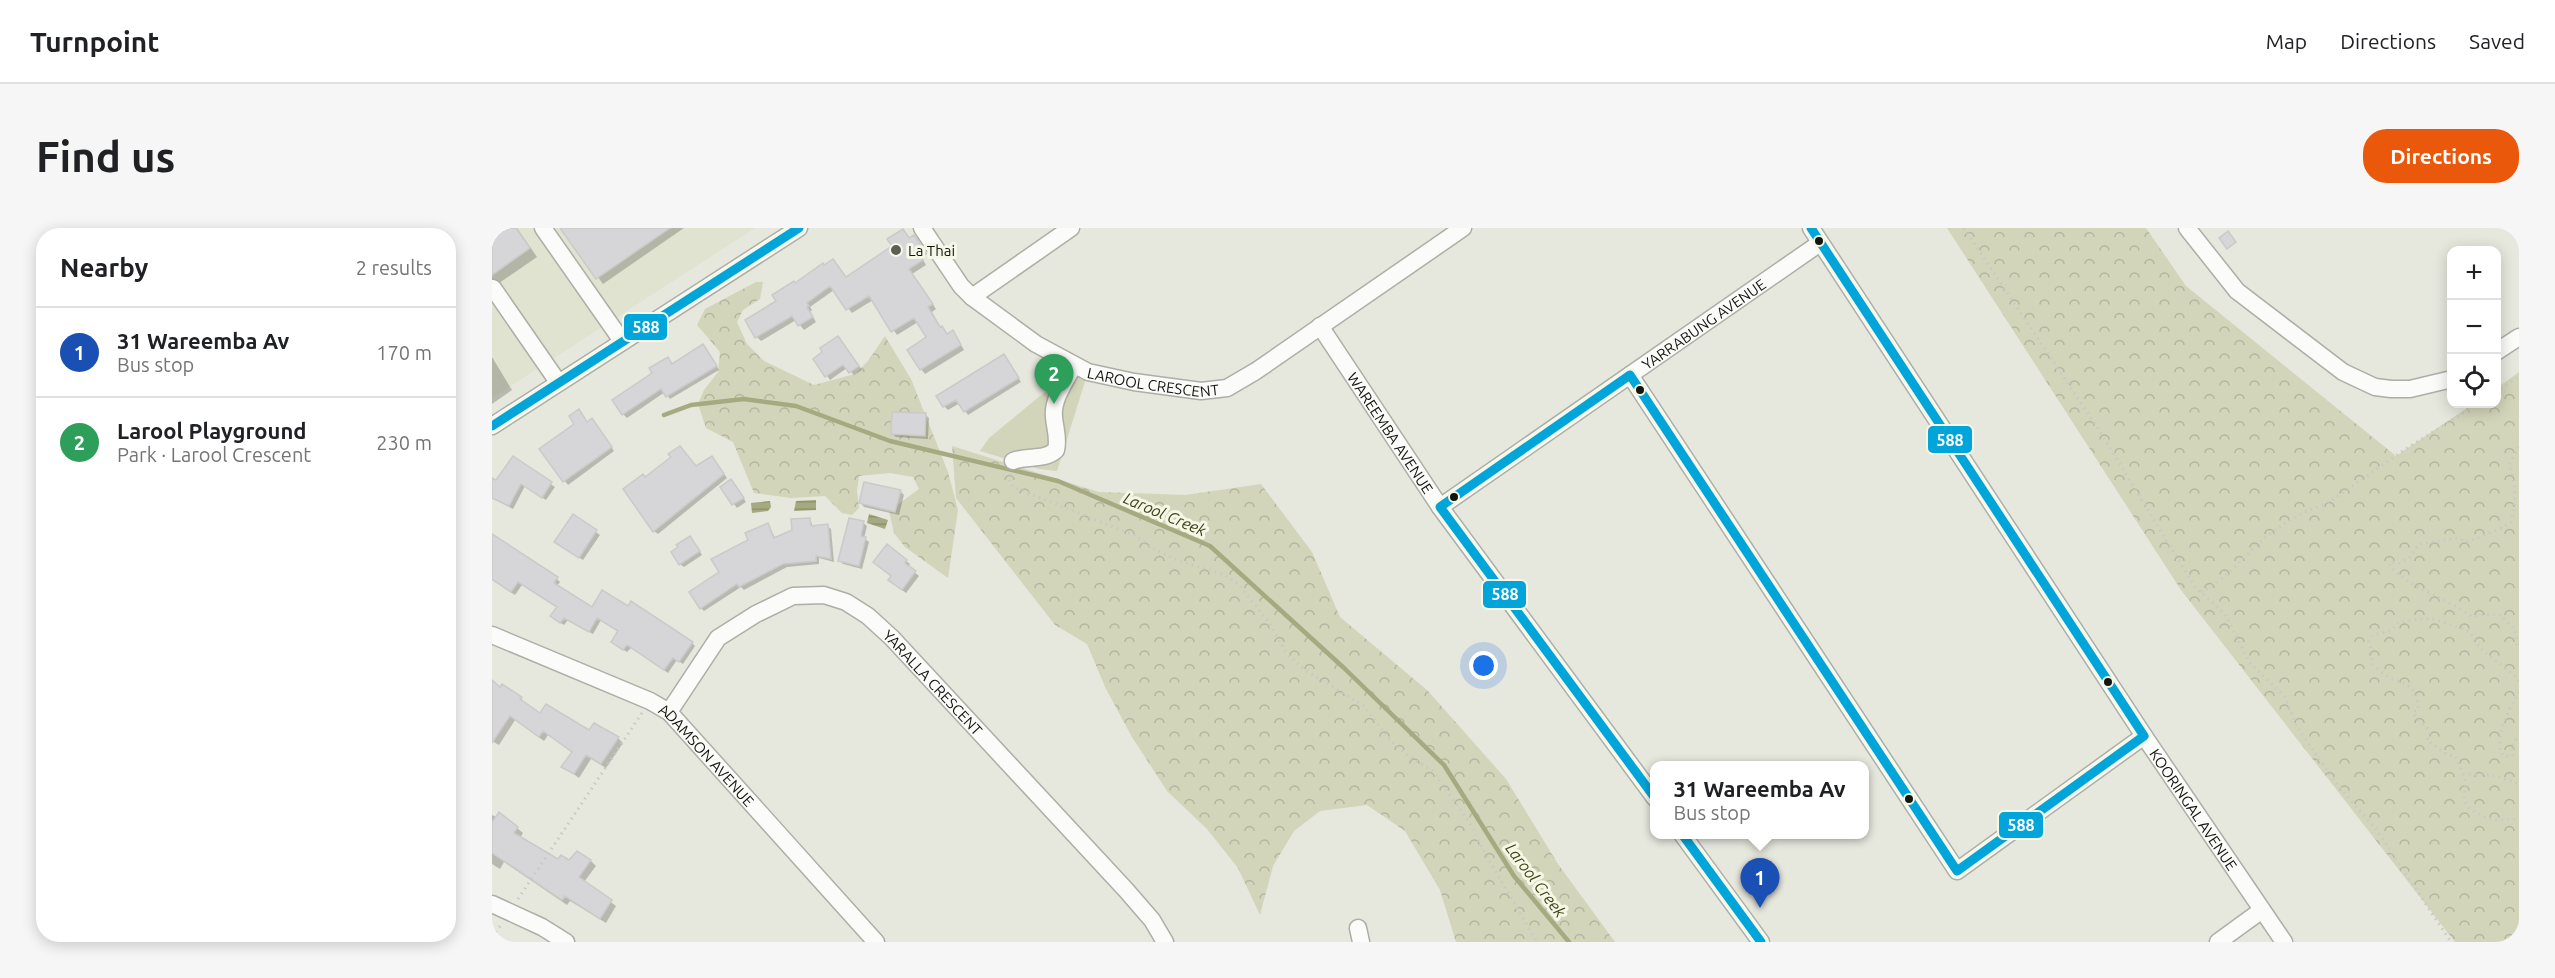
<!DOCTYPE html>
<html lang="en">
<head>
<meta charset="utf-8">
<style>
	:root { --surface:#fff; --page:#f6f6f6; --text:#202124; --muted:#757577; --line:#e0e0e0; --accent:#ea580c }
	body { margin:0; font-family:Ubuntu,sans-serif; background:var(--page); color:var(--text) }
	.controls { position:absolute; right:18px; top:18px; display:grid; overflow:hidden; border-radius:12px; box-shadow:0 3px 15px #0003 }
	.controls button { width:54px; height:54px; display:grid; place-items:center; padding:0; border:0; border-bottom:2px solid var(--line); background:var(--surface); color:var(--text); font:30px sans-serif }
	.you { position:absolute; left:992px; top:438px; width:21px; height:21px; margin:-15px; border:4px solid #fff; border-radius:50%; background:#1a73e8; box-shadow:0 0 0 9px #1a73e833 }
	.badge { display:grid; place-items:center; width:39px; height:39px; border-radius:50%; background:var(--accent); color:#fff; font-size:20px; font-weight:700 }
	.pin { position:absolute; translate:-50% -50px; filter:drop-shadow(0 2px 3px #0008) }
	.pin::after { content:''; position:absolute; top:32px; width:21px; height:18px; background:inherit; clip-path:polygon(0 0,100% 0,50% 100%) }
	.popup { position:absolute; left:1158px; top:533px; width:219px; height:78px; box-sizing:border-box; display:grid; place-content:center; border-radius:12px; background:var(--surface); filter:drop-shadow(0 2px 4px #0005); font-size:20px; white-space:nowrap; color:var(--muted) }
	.popup b { font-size:22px; color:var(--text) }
	.popup::after { content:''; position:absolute; left:50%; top:100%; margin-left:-12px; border:12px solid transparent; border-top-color:var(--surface) }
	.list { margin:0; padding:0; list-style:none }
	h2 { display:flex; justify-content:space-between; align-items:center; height:78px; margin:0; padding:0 24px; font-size:26px }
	h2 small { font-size:20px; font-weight:400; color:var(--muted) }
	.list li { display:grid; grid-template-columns:39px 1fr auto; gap:18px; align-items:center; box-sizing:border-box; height:90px; padding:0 24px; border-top:2px solid var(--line) }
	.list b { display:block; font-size:22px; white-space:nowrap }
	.list p { margin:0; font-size:20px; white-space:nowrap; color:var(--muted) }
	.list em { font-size:20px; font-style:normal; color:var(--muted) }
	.icon { flex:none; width:33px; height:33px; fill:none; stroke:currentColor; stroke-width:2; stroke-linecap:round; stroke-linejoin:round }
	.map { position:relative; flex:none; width:2027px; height:714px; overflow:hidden; border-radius:24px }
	header { display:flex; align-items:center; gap:36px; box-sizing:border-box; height:84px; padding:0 30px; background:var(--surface); border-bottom:2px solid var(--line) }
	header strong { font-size:28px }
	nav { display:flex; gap:33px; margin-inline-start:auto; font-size:21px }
	.intro { display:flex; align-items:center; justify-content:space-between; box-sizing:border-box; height:144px; padding:0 36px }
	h1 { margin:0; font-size:42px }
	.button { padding:15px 27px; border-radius:24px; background:var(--accent); color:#fff; font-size:21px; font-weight:700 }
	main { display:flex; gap:36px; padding:0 36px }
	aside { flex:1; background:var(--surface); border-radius:24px; box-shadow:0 3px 15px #0003 }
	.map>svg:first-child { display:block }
	.built { fill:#e0e3d0 }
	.green { fill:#d2d5b9 }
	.forest { fill:url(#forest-crowns) }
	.water { fill:url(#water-rules) }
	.shadow { fill:#0003 }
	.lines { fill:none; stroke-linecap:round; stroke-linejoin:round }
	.stream { stroke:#a6aa80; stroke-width:4.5 }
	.building { fill:#d6d6d9; stroke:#cacac9; stroke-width:1.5 }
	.minor-casing { stroke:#adaea6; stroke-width:19 }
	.path { stroke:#c8c9c6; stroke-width:3; stroke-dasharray:1.5 4.5; stroke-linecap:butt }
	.minor { stroke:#fbfbfa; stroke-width:16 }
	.bus-1-casing { stroke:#f6f8e7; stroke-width:14 }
	.bus-1 { stroke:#02a5d9; stroke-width:9 }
	.bus-dot { fill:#14150f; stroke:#f6f8e7; stroke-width:2 }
	.poi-dot { fill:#5e5e57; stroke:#f6f8e7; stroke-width:2 }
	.labels { text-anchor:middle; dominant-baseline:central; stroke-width:6; stroke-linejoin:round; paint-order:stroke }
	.poi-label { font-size:15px; fill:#14150f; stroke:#f6f8e7; text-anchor:start }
	.street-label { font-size:15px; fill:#14150f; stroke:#f6f8e7 }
	.water-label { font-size:16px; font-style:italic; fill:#404317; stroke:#f6f8e7 }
	.line-badge { stroke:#f6f8e7; stroke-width:2 }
	.badge-label { font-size:16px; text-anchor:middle; font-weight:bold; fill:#fff }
</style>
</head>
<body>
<header>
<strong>Turnpoint</strong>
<nav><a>Map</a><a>Directions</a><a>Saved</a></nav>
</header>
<div class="intro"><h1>Find us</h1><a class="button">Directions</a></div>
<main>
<aside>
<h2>Nearby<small>2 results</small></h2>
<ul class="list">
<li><span class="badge" style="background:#1a4fb4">1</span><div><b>31 Wareemba Av</b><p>Bus stop</p></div><em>170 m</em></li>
<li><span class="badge" style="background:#2e9e5b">2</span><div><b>Larool Playground</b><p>Park · Larool Crescent</p></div><em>230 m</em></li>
</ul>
</aside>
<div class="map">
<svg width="2027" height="714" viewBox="0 0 2027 714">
	<defs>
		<pattern id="forest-crowns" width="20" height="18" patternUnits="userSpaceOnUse" patternTransform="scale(1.5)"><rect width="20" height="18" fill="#d2d5b9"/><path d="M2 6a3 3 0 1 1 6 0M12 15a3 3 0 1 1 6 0" fill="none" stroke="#b3b69e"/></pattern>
		<pattern id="water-rules" width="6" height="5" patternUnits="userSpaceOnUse" patternTransform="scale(1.5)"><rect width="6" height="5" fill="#a6aa80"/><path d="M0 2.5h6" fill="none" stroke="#8e916d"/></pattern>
	</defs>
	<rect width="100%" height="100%" fill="#e6e7dd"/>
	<!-- built -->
	<path class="built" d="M0,0H263L0,170Z"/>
	<!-- green -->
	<path class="green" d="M570,130L596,144L565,243L547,241L488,223L497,210L559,159Z"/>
	<!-- forest -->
	<path class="forest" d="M1455,0H1654L1694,58L1904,228L1981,176H2004L2005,160L2027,144V714H1963L1689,362Z
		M264,54H271L268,71L251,82L245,94L255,116L272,133L322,157L363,146L376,133L393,108L419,151L456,244L466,282L456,350L413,319L402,305L397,283L427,261L421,249L398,245L367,248L365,263L367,280L360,287L350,285L333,268L299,270L262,265L241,214L214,200L206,176L212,162L226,144L228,124L205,97L213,81Z
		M460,218L607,264L693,267L769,256L820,324L848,389L936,463L1014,551L1066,636L1123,714H964L948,662L913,603L875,577L828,583L802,603L781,638L768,687L746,640L715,601L675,563L640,509L614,461L595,416L563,397L464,270Z"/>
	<!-- water -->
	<path class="water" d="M324,272V282L302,283L304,273Z
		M278,273L279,279L276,283L260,285L259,275Z
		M377,286L396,292L393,301L375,295Z"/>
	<!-- shadow -->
	<path class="shadow" d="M0,0H25L45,29L0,60Z
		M70,0H192L111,56Z
		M417,11L426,13L435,26L430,30L434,37L420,46L444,81L440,84L449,100L456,107L461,104L472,122L433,146L429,141L436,110L426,94L405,107L381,72L360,85L342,62L318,79L320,82L318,84L324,94L312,102L304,92L269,113L265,109L286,74L303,57L354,50Z
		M349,113L370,142L362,147L355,140L338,152L323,131Z
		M214,122L227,142L178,171L173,164L135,190L131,186L180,137Z
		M0,129L20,162L0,176Z
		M515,132L529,154L476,187L468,175L456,182L453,179L447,168Z
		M90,187L96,195L104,196L122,223L76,257L49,222L84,196Z
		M434,187L437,190L436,211L404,209L400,206Z
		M21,230L63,259L54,272L33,258L21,281L0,270V252L4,254Z
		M223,233L235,250L166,306L162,303L153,251Z
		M243,257L254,274L245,280L230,260Z
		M408,263L412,267L407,287L372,279L369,275Z
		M81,288L108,307L91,332L68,317Z
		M318,291L321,299L335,298L339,301L342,334L327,330V336L295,339L252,362L249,359L212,383L209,380L229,345L276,297L284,311L302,303Z
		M371,295L375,298L372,310L377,314L370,341L351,336L348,333Z
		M0,308L65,351L68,354L65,358L100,381L200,415L203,418L191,436L185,432L176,445L139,420L135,424L124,417L127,404L109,392L101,406L76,392L72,397L64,392L66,380L30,357L23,367L0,352Z
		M201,313L210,327L192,339L188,336Z
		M414,333L418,336L416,339L427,348L414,365L401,355Z
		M0,454L9,461L11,458L29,470L33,476L48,487L97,504L126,510L131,515L114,540L99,531L87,550L71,538L81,525L56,507L52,513L23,492L7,517L0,513Z
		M0,587L25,600L31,605L28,610L66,633L77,634L85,625L99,633L104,638L92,654L124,678L114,695L78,673L75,677L12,634L8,641L0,636Z"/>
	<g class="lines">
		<!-- stream -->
		<path class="stream" d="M172,187L199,177L252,171L304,178L398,213L566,253L718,318L852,440L952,537L1022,648L1077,714"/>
	</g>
	<!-- building -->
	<path class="building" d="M0,0H24L38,20L0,47Z
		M68,0H178L104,51Z
		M411,1L417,10L422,7L432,22L427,25L431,32L417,41L441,76L436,79L448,99L450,98L455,106L461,102L469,117L428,142L415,122L434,109L422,90L399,104L377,68L354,82L338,58L315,75L317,78L315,79L321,89L306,98L300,88L263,110L253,92L284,73L280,67L302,53L303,55L331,35L332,37L341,31L354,49L400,18L395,11Z
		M1736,3L1744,14L1735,21L1727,10Z
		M346,108L367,138L357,145L351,137L333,149L321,131L330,124L328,120Z
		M211,116L225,138L174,169L169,161L130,187L120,172L160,145L157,140L176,129L180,136Z
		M512,126L527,150L472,184L464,172L451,179L444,168Z
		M87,181L95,194L100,190L120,219L71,254L47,221L82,196L77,188Z
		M400,184L434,185L433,208L399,206Z
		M188,218L204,238L220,228L232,246L161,304L131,261L151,246L153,249L179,229L176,226Z
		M21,228L60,254L50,270L29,256L17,278L0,270V250L4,252Z
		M239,251L252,270L240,277L228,259Z
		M372,254L409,262L403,284L367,275Z
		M81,286L105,302L87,330L62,314Z
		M318,290L319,298L336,296L339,331L324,328V333L291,336L247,359L245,356L208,381L197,364L227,344L219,331L256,312L253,305L276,295L282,310L300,302L299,291Z
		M357,290L372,293L369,308L374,309L367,338L346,333Z
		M0,306L66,349L62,355L100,379L110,362L136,378L139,373L201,414L187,434L181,430L172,442L135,417L131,422L119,414L126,403L105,390L97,404L72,390L68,395L58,388L65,379L26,354L19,364L0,351Z
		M198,308L208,323L187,337L179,324L186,319L184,317Z
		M395,316L415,332L413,335L424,343L410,362L396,352L399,348L381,334Z
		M0,452L8,459L10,456L30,469L28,471L48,485L54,476L97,502L102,495L127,509L109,536L94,527L82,546L69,539L80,524L51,503L47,509L18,488L0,515Z
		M7,584L26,599L22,605L66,631L69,627L77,632L85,623L99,632L87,649L120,672L108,691L73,668L70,672L0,625V594Z"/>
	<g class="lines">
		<!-- minor casing -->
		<g class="minor-casing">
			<g id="minor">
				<path d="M51,0L130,113"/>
				<path id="s1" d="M430,0L469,58L480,69L544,116L596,144L642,154L709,163L735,160L764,143L971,0"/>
				<path id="s2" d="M1319,0L1652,508L1792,714"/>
				<path d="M1695,0L1745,63L1851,144L1883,159L1899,161H1918L1960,151"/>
				<path d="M1,60L66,154"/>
				<path d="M480,69L579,0"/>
				<path id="s3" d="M828,98L948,279L1163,570"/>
				<path d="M2004,124L2027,109"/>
				<path d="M1138,147L1465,643L1652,508"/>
				<path d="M0,198L307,0"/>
				<path d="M521,233C536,227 552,233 564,222C567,211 563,201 562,189C560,171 574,153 582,137"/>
				<path id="s4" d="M948,279L1328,15"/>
				<path id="s5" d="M0,407L158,473L177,484L384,714"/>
				<path id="s6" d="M177,484L226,410L264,386L301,368L332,367L354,374L376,388L400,410L634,662L660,692L673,714"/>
				<path d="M1190,606L1269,714"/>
				<path d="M0,676L50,699L74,714"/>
				<path d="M866,700L869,714"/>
				<path d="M1726,714L1770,682"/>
			</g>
		</g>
		<!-- path -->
		<path class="path" d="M1472,0L1607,202L1703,359L1733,386L1757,434L1793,469L1805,499L1843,554L1886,604L1959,714
			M2004,164L2027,148
			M2027,219L2017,237C2024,254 2025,275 2019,294L2010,300L1975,314L1966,310L1927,316L1917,330L1907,335L1898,334V338C1919,362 1954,369 1979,388L2007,386L2023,402L2027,421
			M518,246L517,253L521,259L644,308L660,320L687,333L733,347L746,356L776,393L795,426L813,442L872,478L899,513L919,530L940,542L981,600L990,620L1045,714
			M1709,364C1732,353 1748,333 1766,316C1784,299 1810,283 1834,276L1912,222L1986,176
			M2027,453C2011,433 1991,431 1978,404C1964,399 1946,390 1931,391C1923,391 1915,394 1907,394L1899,402L1880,408L1877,413L1880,425V436C1884,439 1890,445 1895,448C1913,457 1927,457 1926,482L1921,484C1924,494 1936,496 1938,506L1935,512L1954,526L1963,528L1974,553L1972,572L1977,580L1992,589L2005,592L2027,591
			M2027,464C2017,482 2001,508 2011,528H2020L2022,524L2019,519L2027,507
			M1971,546L2000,547L2027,556
			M26,671L150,485
			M0,709L9,697"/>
		<!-- minor -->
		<use href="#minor" class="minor"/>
		<!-- bus-1 casing -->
		<g class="bus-1-casing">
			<path id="bus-1" d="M0,198L307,0
				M1163,570L948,279L1138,147L1465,643L1652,508L1319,0
				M1190,606L1269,714"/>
		</g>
		<!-- bus-1 -->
		<use href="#bus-1" class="bus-1"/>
	</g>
	<!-- markers -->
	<g class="bus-dot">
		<circle cx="1327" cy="13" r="5"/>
		<circle cx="1148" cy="162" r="5"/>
		<circle cx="962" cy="269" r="5"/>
		<circle cx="1616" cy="454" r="5"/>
		<circle cx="1417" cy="571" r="5"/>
	</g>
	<circle class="poi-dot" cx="404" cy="22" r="6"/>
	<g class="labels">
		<!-- poi labels -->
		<g class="poi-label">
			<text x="416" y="22">La Thai</text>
		</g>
		<!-- street labels -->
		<g class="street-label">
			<text stroke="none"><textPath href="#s4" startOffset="321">YARRABUNG AVENUE</textPath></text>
			<text stroke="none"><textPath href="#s1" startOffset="290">LAROOL CRESCENT</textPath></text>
			<text stroke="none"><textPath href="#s3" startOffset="128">WAREEMBA AVENUE</textPath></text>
			<text stroke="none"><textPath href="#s6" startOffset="348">YARALLA CRESCENT</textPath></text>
			<text stroke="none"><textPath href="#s5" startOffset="250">ADAMSON AVENUE</textPath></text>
			<text stroke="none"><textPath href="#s2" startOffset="696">KOORINGAL AVENUE</textPath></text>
		</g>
		<!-- water labels -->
		<g class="water-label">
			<text transform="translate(673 286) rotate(23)">Larool Creek</text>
			<text transform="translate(1044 652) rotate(53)">Larool Creek</text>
		</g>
	</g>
	<g class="line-badge">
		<rect x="131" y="85" width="45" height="28" rx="6" fill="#02a5d9"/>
		<rect x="1435" y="197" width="46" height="29" rx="6" fill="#02a5d9"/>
		<rect x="990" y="352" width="45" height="29" rx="6" fill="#02a5d9"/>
		<rect x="1506" y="583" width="46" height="28" rx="6" fill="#02a5d9"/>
	</g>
	<g class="badge-label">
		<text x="154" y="105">588</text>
		<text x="1458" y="218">588</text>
		<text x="1013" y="372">588</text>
		<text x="1529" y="603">588</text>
	</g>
</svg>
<div class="controls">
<button>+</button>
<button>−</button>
<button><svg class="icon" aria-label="locate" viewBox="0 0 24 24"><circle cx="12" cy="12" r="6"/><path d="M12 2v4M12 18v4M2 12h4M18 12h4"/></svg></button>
</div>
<div class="you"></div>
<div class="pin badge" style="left:1268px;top:680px;background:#1a4fb4">1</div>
<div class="popup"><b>31 Wareemba Av</b>Bus stop</div>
<div class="pin badge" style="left:562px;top:176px;background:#2e9e5b">2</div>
</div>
</main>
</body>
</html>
